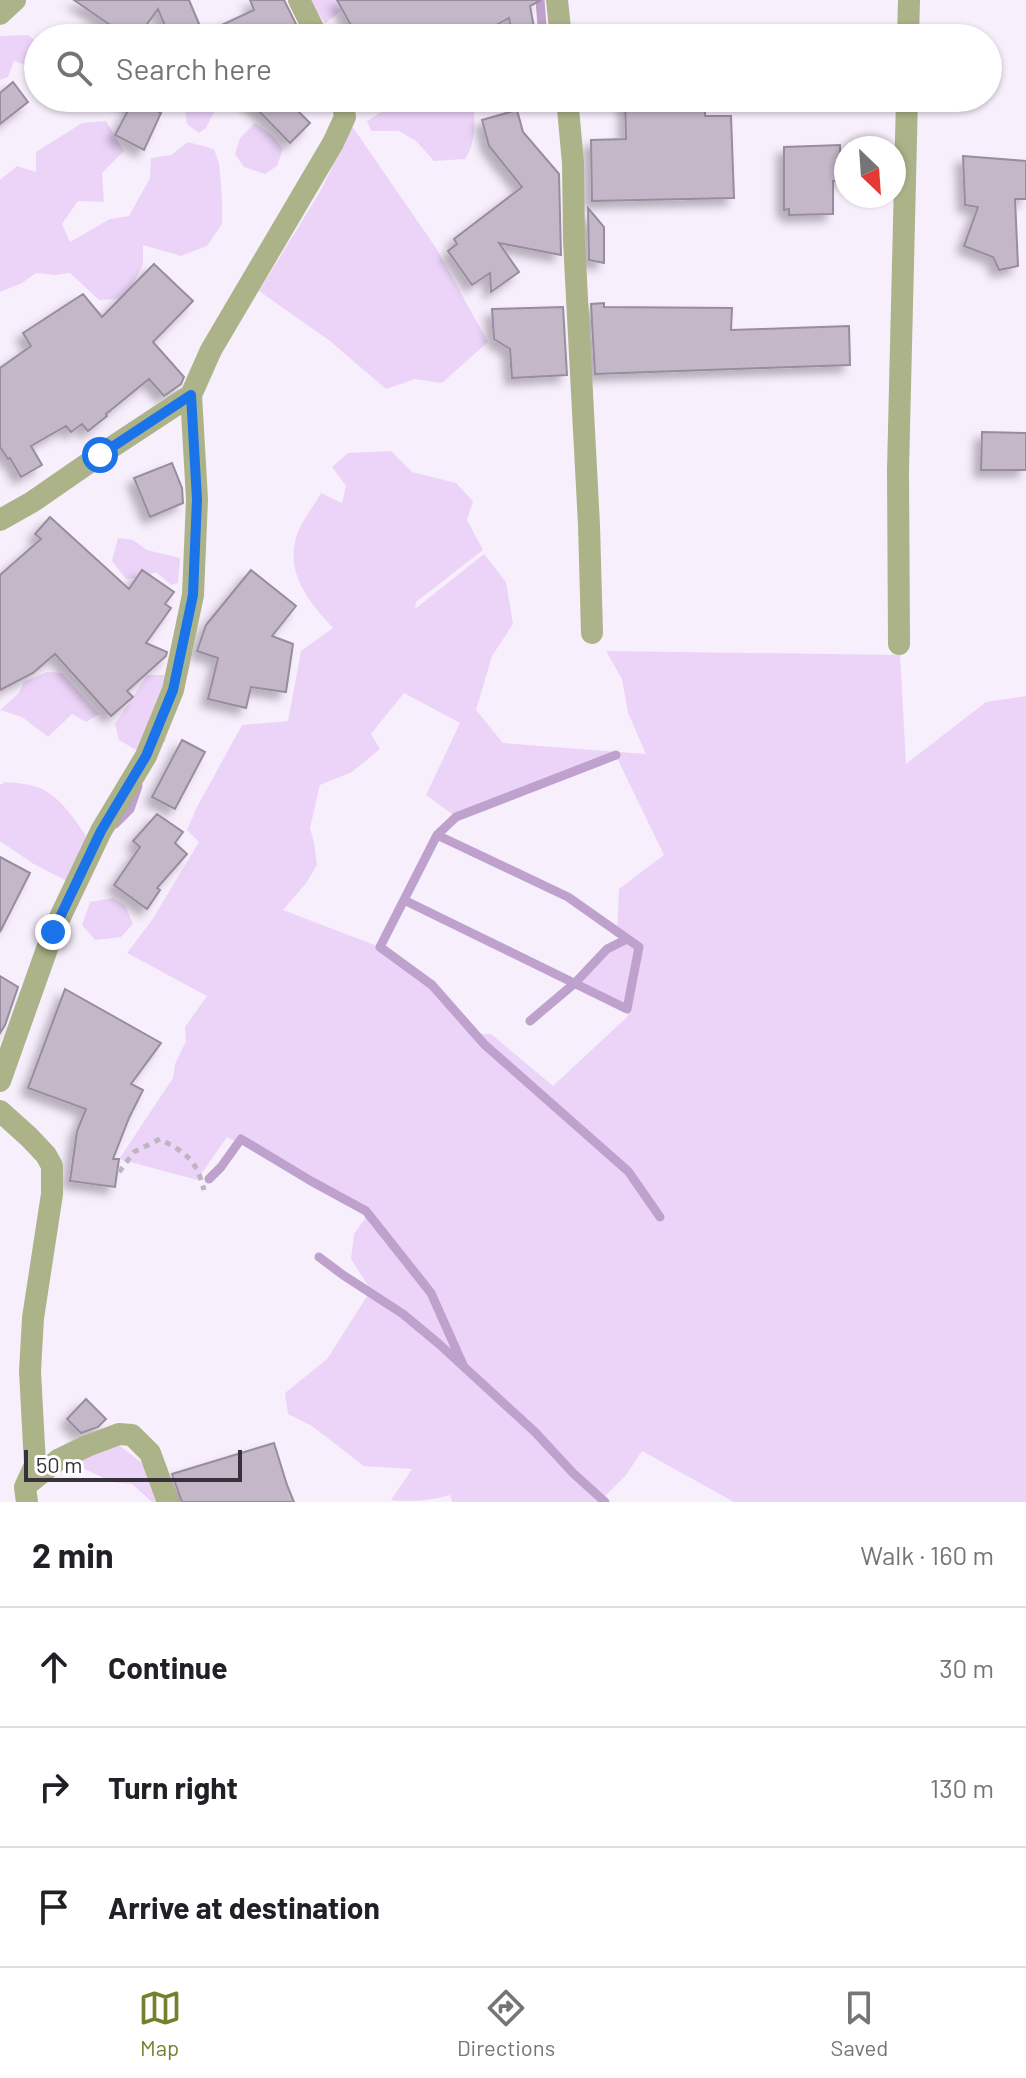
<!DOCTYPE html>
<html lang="en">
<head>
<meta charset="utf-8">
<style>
	:root { --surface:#fff; --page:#f6f6f6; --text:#202124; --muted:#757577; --line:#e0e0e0; --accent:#767f2b }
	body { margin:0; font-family:Barlow,sans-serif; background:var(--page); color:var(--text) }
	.compass { position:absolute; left:834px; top:136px; width:72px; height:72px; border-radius:50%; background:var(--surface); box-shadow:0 2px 6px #0004; rotate:155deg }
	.scale { position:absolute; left:24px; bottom:20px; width:218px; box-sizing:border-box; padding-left:8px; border:4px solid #373239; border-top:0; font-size:22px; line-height:28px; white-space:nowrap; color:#373239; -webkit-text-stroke:6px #fff; paint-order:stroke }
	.stop { position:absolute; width:24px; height:24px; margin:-18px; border:6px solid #1a73e8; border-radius:50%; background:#fff }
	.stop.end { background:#1a73e8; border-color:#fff; box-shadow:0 2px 8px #0008 }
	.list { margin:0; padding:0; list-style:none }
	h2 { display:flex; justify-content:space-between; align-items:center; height:104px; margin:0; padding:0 32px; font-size:34px }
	h2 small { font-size:26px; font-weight:400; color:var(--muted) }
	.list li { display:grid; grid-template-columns:52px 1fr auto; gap:24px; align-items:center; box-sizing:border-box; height:120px; padding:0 32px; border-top:2px solid var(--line) }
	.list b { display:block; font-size:30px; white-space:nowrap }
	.list em { font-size:26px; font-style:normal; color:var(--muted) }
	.icon { flex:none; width:44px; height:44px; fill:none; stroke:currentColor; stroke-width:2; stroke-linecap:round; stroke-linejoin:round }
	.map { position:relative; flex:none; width:1026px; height:1502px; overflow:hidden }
	.search { position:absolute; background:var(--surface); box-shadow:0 2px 6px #0004; left:24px; right:24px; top:24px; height:88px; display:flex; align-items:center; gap:20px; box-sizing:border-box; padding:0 28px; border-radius:44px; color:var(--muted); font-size:30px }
	.sheet { height:464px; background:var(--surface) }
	nav { display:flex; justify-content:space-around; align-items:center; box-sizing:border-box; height:112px; border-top:2px solid var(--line); background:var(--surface); font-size:22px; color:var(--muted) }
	nav a { display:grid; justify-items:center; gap:4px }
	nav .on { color:var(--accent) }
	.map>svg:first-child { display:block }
	.green { fill:#ecd4f8; fill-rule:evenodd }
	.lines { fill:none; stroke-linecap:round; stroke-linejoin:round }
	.stream { stroke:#bea1cc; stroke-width:9 }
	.building { fill:#c3b7c8; stroke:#988d9e; stroke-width:2; filter:url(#shadow) }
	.path { stroke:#bdb5c1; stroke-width:5; stroke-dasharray:6 6; stroke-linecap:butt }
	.minor { stroke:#acb389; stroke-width:22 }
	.route { stroke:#1a73e8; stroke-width:10 }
</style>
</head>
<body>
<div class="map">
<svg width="1026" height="1502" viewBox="0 0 1026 1502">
	<defs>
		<filter id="shadow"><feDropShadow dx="-7" dy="7" stdDeviation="4" flood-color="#0004"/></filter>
	</defs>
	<rect width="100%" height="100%" fill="#f8effd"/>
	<!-- green -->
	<path class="green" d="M310,0H353L325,24Z
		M28,35L38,43V98L27,80L26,65L14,61L8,77L0,80V36Z
		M105,98H154L136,114L110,112Z
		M183,98H221L206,128L199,133L187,124Z
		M410,98H464L472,100C476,118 476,143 465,159L434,161L416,141L399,131H371L367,121L401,100Z
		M106,121L124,151L102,173L104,202L78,201L62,224L70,242L110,219L129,216L150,178L151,158L171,155L188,142L214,149L219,163L222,195V224L207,246L181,256L143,245V264L126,298L99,300L70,273L55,275L36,273L22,283L0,292V180L17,166L36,172V152L82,123Z
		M255,123L273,136L283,149L277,166L265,174L244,167L235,154L240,138Z
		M352,126L436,248L488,342L442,383L415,379L386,389L330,341L259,291L321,190Z
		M391,451L412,472L456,483L473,501L467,520L483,550L416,602L415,609L484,554L506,582L513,624L492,656L476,710L503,743L646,754L628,713L622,679L606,651L900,655L906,764L986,702L1026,696V1502H734L642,1451L626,1475L599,1502H452L450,1495C431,1501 410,1502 391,1500L412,1469L364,1466L312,1426L288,1414L285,1393L327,1359L371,1290L351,1259L354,1234L369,1213L227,1137L197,1180L119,1159L173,1078L175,1064L186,1041L185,1027L207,996L127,953L152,920L199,842L187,830L197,807L242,725L288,721L301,651L333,628C308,601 283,571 298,532C303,519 314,506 321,493L342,503L346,486L332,467L348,453ZM404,693L460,723L426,795L456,817L616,756L664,855L619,889L617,932L626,939L607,949L575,983L627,1009L628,1016L553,1086L491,1034H476L432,985L380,947L283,910L307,882L317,865L314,842L310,828L320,785L352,772L380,749L371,734Z
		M118,538L133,540L147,550L180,558L178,583L171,585L156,572L142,578L126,579L112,561Z
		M47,672L62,673L99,714L86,722L72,714L48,737L22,717L0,710L19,693L24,682Z
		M147,675H169L162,717L166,741L145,755L119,740L115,724Z
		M5,782C17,783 31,784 42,789C62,799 78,823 89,841L67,881L32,863L0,841V785Z
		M113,898L125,905L133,924L121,937L95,940L82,925L90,902Z
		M102,1432L155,1473L170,1488L185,1497L186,1502H152L132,1484L112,1482L74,1464L75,1442Z"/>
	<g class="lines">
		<!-- stream -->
		<path class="stream" d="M540,0L543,38
			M616,755L456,817L437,835L380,947L432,985L484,1044L628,1171L660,1217
			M115,824L130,809L138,786
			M404,900L627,1009L639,947L568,897L437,835
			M530,1021L575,983L607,949L627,939
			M209,1179L221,1167L241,1139L311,1181L366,1211L431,1293L464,1367
			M319,1257L343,1275L403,1314L439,1344L535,1432L573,1473L605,1502"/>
	</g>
	<!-- building -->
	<path class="building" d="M74,0H189L202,31L185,38H170L158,9L137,38H129Z
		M250,0H284L297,26L272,38H194L254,10Z
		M337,0H541L530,6L536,38H513L509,18L473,38H358Z
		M13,82L28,102L0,124V93Z
		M246,98H285L310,123L290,143Z
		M625,98H705V116H731L734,198L592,201L591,140L626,139Z
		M134,99L161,113L144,150L115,135Z
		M517,110L523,132L559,174L561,255L499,243L519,272L491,292L490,273L472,285L448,251L457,244L454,239L522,187L489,146L482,120Z
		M840,145L841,181H833V214L789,215V209L784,210V147Z
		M963,156L1026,161V199H1015L1018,266L999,270L993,257L964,246L978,207L965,205Z
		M588,208L604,227V263L589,260Z
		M154,264L193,301L153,342L184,377L181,384L164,396L149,379L106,414L107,416L88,431L82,424L71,432L66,426L31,446L42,465L21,477L10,458L8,459L0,447V368L31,346L23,333L83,294L102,317Z
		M604,303V307L732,308L731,330L849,326L850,365L595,374L591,304Z
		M563,307L567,375L512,378L510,349L494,339L492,309Z
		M982,432L1026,433V470H981Z
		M172,463L182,488L183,503L150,517L134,478Z
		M50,517L129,589L142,570L174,592L165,604L171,608L146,643L167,652L166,656L127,691L133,697L111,716L55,654L33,673L0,690V575L41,539L35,534Z
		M251,570L296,606L272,636L293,644L286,692L251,687L246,708L208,699L218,658L197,651L206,625Z
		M182,740L205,752L175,809L152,797Z
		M157,814L183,832L175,843L187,854L157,888L160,890L147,909L114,885L140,847L133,841Z
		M0,857L30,873L0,932Z
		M0,976L18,987L5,1025L0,1033Z
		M65,989L161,1043L131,1084L143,1090L129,1118L113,1159H119L115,1187L70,1181L77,1131L86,1109L28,1088Z
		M86,1399L106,1419L98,1427L81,1433L67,1419Z
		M274,1443L287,1485L294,1502H182L172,1474Z"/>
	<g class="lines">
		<!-- path -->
		<path class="path" d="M119,1172L134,1152L160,1139C187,1154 196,1159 204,1190"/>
		<!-- minor -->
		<path class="minor" d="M299,0L318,38
			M557,0L561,38
			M0,14L15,0
			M908,38L909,0
			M567,98L573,163L574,241L589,525L592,633
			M0,520L32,502L100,455L191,395L211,350L333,143L345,117L342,98
			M899,644L898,470L907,98
			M0,1081L53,932L101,831L146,756L173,690L193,595L197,499L191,395
			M0,1111L29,1137L46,1155L52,1166V1194L33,1318L30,1371L35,1465L25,1487L27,1502
			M29,1483L58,1460L87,1446L119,1434L132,1435L150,1453L168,1502"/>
	</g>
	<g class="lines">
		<!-- route -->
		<path class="route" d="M53,932L101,831L146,756L173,690L193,595L197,499L191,395L100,455"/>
	</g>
</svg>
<svg class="compass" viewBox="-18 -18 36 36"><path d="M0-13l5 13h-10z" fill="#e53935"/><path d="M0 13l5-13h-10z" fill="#757577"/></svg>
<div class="scale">50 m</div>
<div class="stop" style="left:100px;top:455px"></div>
<div class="stop end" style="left:53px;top:932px"></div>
<div class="search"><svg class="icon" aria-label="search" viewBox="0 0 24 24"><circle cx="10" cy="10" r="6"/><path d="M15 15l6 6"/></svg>Search here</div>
</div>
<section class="sheet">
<h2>2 min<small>Walk · 160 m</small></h2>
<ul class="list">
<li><svg class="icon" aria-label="ahead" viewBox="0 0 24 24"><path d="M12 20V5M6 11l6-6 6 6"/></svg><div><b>Continue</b></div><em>30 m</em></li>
<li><svg class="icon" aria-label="right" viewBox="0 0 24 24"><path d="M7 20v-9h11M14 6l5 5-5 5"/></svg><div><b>Turn right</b></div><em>130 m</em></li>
<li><svg class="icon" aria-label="arrive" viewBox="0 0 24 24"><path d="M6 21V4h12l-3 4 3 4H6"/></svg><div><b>Arrive at destination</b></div></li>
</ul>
</section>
<nav>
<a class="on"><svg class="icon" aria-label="map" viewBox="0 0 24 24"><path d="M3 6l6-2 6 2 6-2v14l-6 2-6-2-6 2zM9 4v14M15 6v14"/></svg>Map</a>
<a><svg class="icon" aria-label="directions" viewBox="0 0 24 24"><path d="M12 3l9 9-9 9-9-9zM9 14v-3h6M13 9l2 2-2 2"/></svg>Directions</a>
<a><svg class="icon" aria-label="saved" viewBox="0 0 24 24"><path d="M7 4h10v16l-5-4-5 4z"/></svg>Saved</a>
</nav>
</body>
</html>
